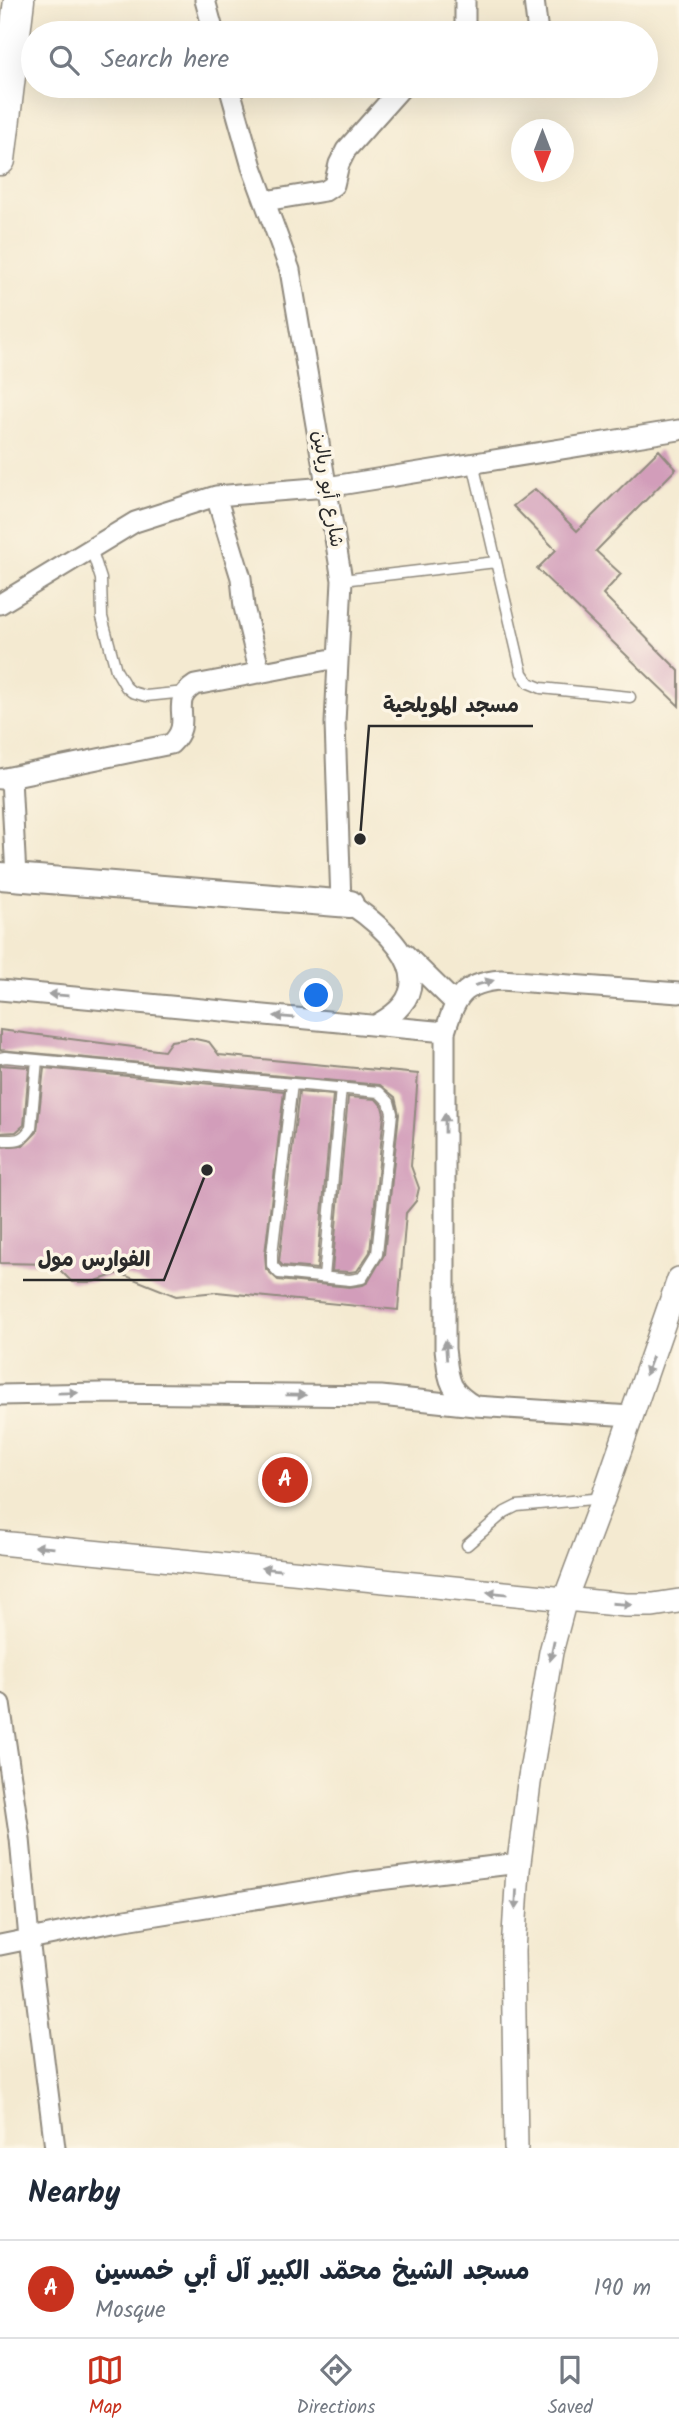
<!DOCTYPE html>
<html lang="en">
<head>
<meta charset="utf-8">
<style>
	:root { --surface:#fff; --page:#f2f2f3; --text:#1f2937; --muted:#747a83; --line:#e0e1e3; --accent:#c8321e }
	body { margin:0; font-family:Kalam,"Playpen Sans Arabic",sans-serif; background:var(--page); color:var(--text) }
	.compass { position:absolute; left:511px; top:119px; width:63px; height:63px; border-radius:50%; background:var(--surface); box-shadow:0 7px 28px #0002; rotate:180deg }
	.you { position:absolute; left:317px; top:996px; width:24px; height:24px; margin:-18px; border:5px solid #fff; border-radius:50%; background:#1a73e8; box-shadow:0 0 0 10px #1a73e833 }
	.badge { display:grid; place-items:center; width:46px; height:46px; border-radius:50%; background:var(--accent); color:#fff; font-size:23px; font-weight:700 }
	.pin { position:absolute; translate:-50% -50%; border:4px solid #fff; box-shadow:0 2px 7px #0006 }
	.list { margin:0; padding:0; list-style:none }
	h2 { display:flex; justify-content:space-between; align-items:center; height:91px; margin:0; padding:0 28px; font-size:30px }
	h2 small { font-size:23px; font-weight:400; color:var(--muted) }
	.list li { display:grid; grid-template-columns:46px 1fr auto; gap:21px; align-items:center; box-sizing:border-box; height:98px; padding:0 28px; border-top:2px solid var(--line) }
	.list b { display:block; font-size:26px; white-space:nowrap }
	.list p { margin:0; font-size:23px; white-space:nowrap; color:var(--muted) }
	.list em { font-size:23px; font-style:normal; color:var(--muted) }
	.icon { flex:none; width:38px; height:38px; fill:none; stroke:currentColor; stroke-width:2; stroke-linecap:round; stroke-linejoin:round }
	.map { position:relative; flex:none; width:679px; height:2148px; overflow:hidden }
	.search { position:absolute; background:var(--surface); box-shadow:0 7px 28px #0002; left:21px; right:21px; top:21px; height:77px; display:flex; align-items:center; gap:18px; box-sizing:border-box; padding:0 24px; border-radius:38px; color:var(--muted); font-size:26px }
	.sheet { height:189px; background:var(--surface) }
	nav { display:flex; justify-content:space-around; align-items:center; box-sizing:border-box; height:98px; border-top:2px solid var(--line); background:var(--surface); font-size:19px; color:var(--muted) }
	nav a { display:grid; justify-items:center; gap:4px }
	nav .on { color:var(--accent) }
	.map>svg:first-child { display:block }
	.building { fill:#d29dba }
	.lines { fill:none; stroke-linecap:round; stroke-linejoin:round }
	.service-casing { stroke:#908a7e; stroke-width:13 }
	.minor-casing { stroke:#908a7e; stroke-width:23 }
	.tertiary-casing { stroke:#908a7e; stroke-width:26 }
	.secondary-casing { stroke:#908a7e; stroke-width:30 }
	.primary-casing { stroke:#908a7e; stroke-width:33 }
	.service { stroke:#fff; stroke-width:10 }
	.minor { stroke:#fff; stroke-width:19 }
	.tertiary { stroke:#fff; stroke-width:23 }
	.secondary { stroke:#fff; stroke-width:26 }
	.primary { stroke:#fff; stroke-width:30 }
	.oneway { fill:#a0a0a0 }
	.labels { text-anchor:middle; dominant-baseline:central; stroke-width:7; stroke-linejoin:round; paint-order:stroke }
	.street-label { font-size:19px; fill:#2b2b2b; stroke:#fcf5e5 }
	.leader { fill:none; stroke:#2b2b2b; stroke-width:2.5 }
	.callout-dot { fill:#2b2b2b; stroke:#fcf5e5; stroke-width:2.5 }
	.callout-label { font-size:21px; text-anchor:middle; font-weight:bold; fill:#2b2b2b; stroke:#fcf5e5; stroke-width:7; stroke-linejoin:round; paint-order:stroke }
</style>
</head>
<body>
<div class="map">
<svg width="679" height="2148" viewBox="0 0 679 2148">
	<rect width="100%" height="100%" fill="#fcf5e5"/>
	<filter id="ink" filterUnits="userSpaceOnUse"><feTurbulence type="fractalNoise" baseFrequency=".0143" numOctaves="2"/><feDisplacementMap in="SourceGraphic" scale="14" xChannelSelector="R" yChannelSelector="G"/><feConvolveMatrix kernelMatrix="1 2 1 2 8 2 1 2 1" color-interpolation-filters="sRGB"/></filter>
	<filter id="wash" filterUnits="userSpaceOnUse"><feTurbulence type="fractalNoise" baseFrequency=".00686" numOctaves="4" result="noise"/><feDisplacementMap in="SourceGraphic" scale="28" xChannelSelector="R" yChannelSelector="G"/><feGaussianBlur stdDeviation="1.57" result="paint"/><feColorMatrix in="noise" values="0 0 0 0 0 0 0 0 0 0 0 0 0 0 0 0 0 1.4 0 .05"/><feComposite in="paint" operator="in"/></filter>
	<g filter="url(#wash)">
		<rect width="100%" height="100%" fill="#f4ead1"/>
		<g id="blocks">
			<!-- building -->
			<path class="building" d="M659,450L676,469L596,551L621,574L603,594L679,671V706L537,569L556,550L513,506L535,489L577,531Z
				M0,1030L164,1051L171,1041L191,1038L209,1042L219,1055L418,1074L411,1166L419,1188L416,1201L406,1213L398,1310L217,1292L176,1296L119,1273L93,1282H72L54,1264L0,1263V1147L24,1145L37,1132L44,1068L284,1091L265,1254L266,1269L278,1280L349,1287L363,1285L368,1282L384,1255L399,1114L395,1097L380,1085L0,1050Z
				M0,1065L29,1067L24,1125L16,1132L0,1133Z
				M299,1092L333,1095L317,1269L283,1266L279,1262Z
				M348,1097L376,1099L382,1106L384,1114L370,1252L357,1271L350,1272L332,1271Z"/>
		</g>
	</g>
	<g filter="url(#ink)">
		<use href="#blocks" fill-opacity="0" stroke="#908a7e" stroke-width="2"/>
		<g class="lines">
			<!-- service casing -->
			<g class="service-casing">
				<path id="service" d="M473,463L522,673L529,683L541,688L630,697
					M91,548L101,579L102,617L116,670L126,687L132,692L146,696L185,692
					M342,580L496,562
					M0,1058L5,1057L379,1092L389,1102L392,1113L377,1254L362,1278L350,1280L279,1273L272,1265V1254L292,1084
					M0,1140C16,1140 22,1142 31,1128L37,1060
					M324,1277L341,1088
					M467,1545L505,1512L517,1506L603,1498"/>
			</g>
			<!-- minor casing -->
			<g class="minor-casing">
				<path id="minor" d="M205,0L214,33
					M465,0V33
					M534,0L538,33
					M229,86L252,167L290,270L342,580L335,723L341,903
					M265,201L325,191L334,185L339,164L346,150L403,86
					M216,496L241,578L244,607L260,673
					M0,604L135,522L216,496L327,487L679,430
					M11,778L16,877
					M0,779L171,744C196,721 166,703 195,685L337,658
					M350,904C378,923 433,968 402,1005C395,1014 386,1019 376,1025
					M405,954L454,1002
					M0,990L445,1032V1349C449,1379 447,1390 475,1406
					M445,1032C456,997 462,983 501,980L679,993
					M0,1395L101,1393L381,1396L475,1406L631,1416
					M0,1704L20,1839L29,1939L55,2148
					M0,1945L113,1922L354,1883L519,1863"/>
			</g>
			<!-- tertiary casing -->
			<g class="tertiary-casing">
				<path id="tertiary" d="M0,1543L626,1605H653L679,1601
					M516,2148L513,1951L518,1870L529,1783L551,1652L565,1599L603,1498L679,1279"/>
			</g>
			<!-- secondary casing -->
			<g class="secondary-casing">
				<path id="secondary" d="M0,876L350,904"/>
			</g>
			<!-- primary casing -->
			<g class="primary-casing">
				<path id="primary" d="M0,160L19,0"/>
			</g>
			<!-- service -->
			<use href="#service" class="service"/>
			<!-- minor -->
			<use href="#minor" class="minor"/>
			<!-- tertiary -->
			<use href="#tertiary" class="tertiary"/>
			<!-- secondary -->
			<use href="#secondary" class="secondary"/>
			<!-- primary -->
			<use href="#primary" class="primary"/>
		</g>
		<!-- one-way arrows -->
		<defs><path id="oneway-solid" d="M-6-.8H1V-3.2L6.5 0L1 3.2V.8H-6Z" transform="scale(1.75)"/></defs>
		<g class="oneway">
			<use href="#oneway-solid" transform="translate(484 983) rotate(-15)"/>
			<use href="#oneway-solid" transform="translate(58 995) rotate(-175)"/>
			<use href="#oneway-solid" transform="translate(284 1017) rotate(-175)"/>
			<use href="#oneway-solid" transform="translate(445 1123) rotate(-90)"/>
			<use href="#oneway-solid" transform="translate(446 1350) rotate(-94)"/>
			<use href="#oneway-solid" transform="translate(649 1366) rotate(111)"/>
			<use href="#oneway-solid" transform="translate(68 1393) rotate(-1)"/>
			<use href="#oneway-solid" transform="translate(296 1395) rotate(1)"/>
			<use href="#oneway-solid" transform="translate(44 1547) rotate(-175)"/>
			<use href="#oneway-solid" transform="translate(271 1569) rotate(-174)"/>
			<use href="#oneway-solid" transform="translate(497 1593) rotate(-174)"/>
			<use href="#oneway-solid" transform="translate(622 1604) rotate(4)"/>
			<use href="#oneway-solid" transform="translate(552 1651) rotate(102)"/>
			<use href="#oneway-solid" transform="translate(516 1900) rotate(93)"/>
		</g>
	</g>
	<g class="labels">
		<!-- street labels -->
		<g class="street-label">
			<text transform="translate(327 489) rotate(81)">شارع أبو ريالين</text>
		</g>
	</g>
	<!-- callouts -->
	<path class="leader" d="M360 839L369 726H533M207 1170L164 1280H23"/>
	<g class="callout-dot">
		<circle cx="360" cy="839" r="7"/>
		<circle cx="207" cy="1170" r="7"/>
	</g>
	<g class="callout-label">
		<text x="451" y="712">مسجد المويلحية</text>
		<text x="94" y="1266">الفوارس مول</text>
	</g>
</svg>
<svg class="compass" viewBox="-18 -18 36 36"><path d="M0-13l5 13h-10z" fill="#e53935"/><path d="M0 13l5-13h-10z" fill="#747a83"/></svg>
<div class="you"></div>
<div class="pin badge" style="left:285px;top:1480px">A</div>
<div class="search"><svg class="icon" aria-label="search" viewBox="0 0 24 24"><circle cx="10" cy="10" r="6"/><path d="M15 15l6 6"/></svg>Search here</div>
</div>
<section class="sheet">
<h2>Nearby<small></small></h2>
<ul class="list">
<li><span class="badge">A</span><div><b>مسجد الشيخ محمّد الكبير آل أبي خمسين</b><p>Mosque</p></div><em>190 m</em></li>
</ul>
</section>
<nav>
<a class="on"><svg class="icon" aria-label="map" viewBox="0 0 24 24"><path d="M3 6l6-2 6 2 6-2v14l-6 2-6-2-6 2zM9 4v14M15 6v14"/></svg>Map</a>
<a><svg class="icon" aria-label="directions" viewBox="0 0 24 24"><path d="M12 3l9 9-9 9-9-9zM9 14v-3h6M13 9l2 2-2 2"/></svg>Directions</a>
<a><svg class="icon" aria-label="saved" viewBox="0 0 24 24"><path d="M7 4h10v16l-5-4-5 4z"/></svg>Saved</a>
</nav>
</body>
</html>
